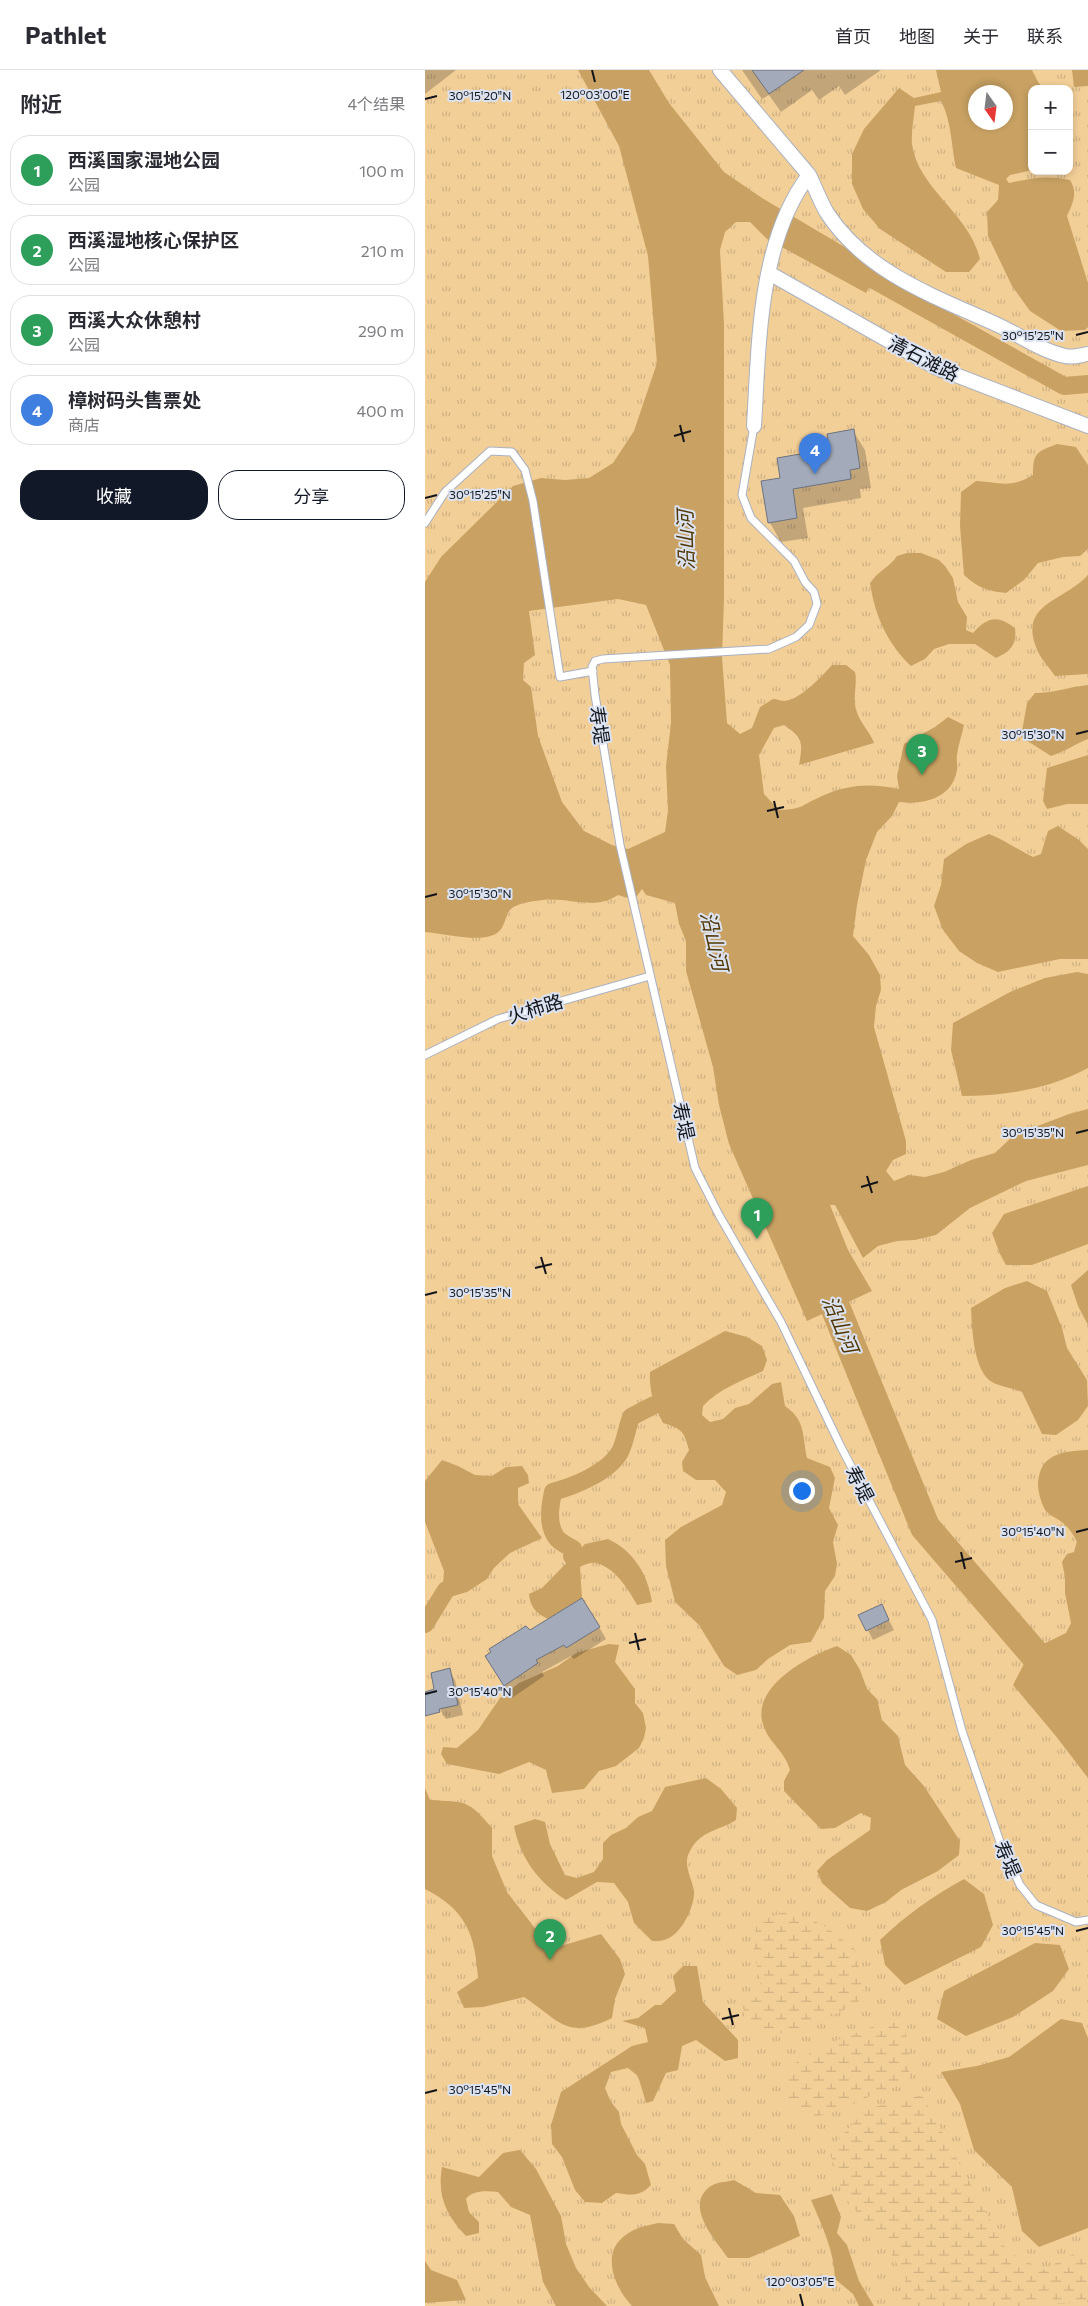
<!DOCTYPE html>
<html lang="zh">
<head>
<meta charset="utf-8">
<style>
	:root { --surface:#fff; --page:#f2f2f3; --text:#2b2b33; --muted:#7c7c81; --line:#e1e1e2; --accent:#111827 }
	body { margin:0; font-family:Commissioner,"Noto Sans SC",sans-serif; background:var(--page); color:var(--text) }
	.controls { position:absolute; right:15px; top:15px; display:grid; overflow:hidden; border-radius:10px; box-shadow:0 2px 8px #0003 }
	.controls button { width:45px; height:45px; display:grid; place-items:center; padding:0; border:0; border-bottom:1px solid var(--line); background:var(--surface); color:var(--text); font:25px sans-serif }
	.compass { position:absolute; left:543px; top:15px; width:45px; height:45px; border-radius:50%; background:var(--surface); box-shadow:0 2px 8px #0003; rotate:166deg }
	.you { position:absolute; left:376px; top:1420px; width:18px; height:18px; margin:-12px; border:4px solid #fff; border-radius:50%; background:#1a73e8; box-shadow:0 0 0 8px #1a73e833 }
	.badge { display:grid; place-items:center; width:32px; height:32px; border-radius:50%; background:var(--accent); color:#fff; font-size:16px; font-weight:700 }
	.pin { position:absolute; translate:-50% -41px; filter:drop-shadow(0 1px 2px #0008) }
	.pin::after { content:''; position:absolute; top:26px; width:18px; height:15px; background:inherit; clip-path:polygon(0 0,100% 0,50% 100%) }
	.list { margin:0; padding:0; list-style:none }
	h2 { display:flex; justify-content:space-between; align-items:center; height:65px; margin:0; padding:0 20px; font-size:21px }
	h2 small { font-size:16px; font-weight:400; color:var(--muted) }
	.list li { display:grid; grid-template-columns:32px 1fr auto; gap:15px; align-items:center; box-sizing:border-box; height:70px; margin:0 10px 10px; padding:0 10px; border:1px solid var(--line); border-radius:20px }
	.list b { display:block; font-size:19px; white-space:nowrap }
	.list p { margin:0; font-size:16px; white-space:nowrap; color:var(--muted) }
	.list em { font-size:16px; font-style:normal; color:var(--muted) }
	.actions { display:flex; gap:10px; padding:15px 20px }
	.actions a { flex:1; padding:11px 0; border:1px solid var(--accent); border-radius:20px; text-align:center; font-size:18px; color:var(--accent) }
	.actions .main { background:var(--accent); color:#fff }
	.map { position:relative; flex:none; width:663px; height:2236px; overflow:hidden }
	header { display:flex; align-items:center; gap:30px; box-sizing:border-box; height:70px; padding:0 25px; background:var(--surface); border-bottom:1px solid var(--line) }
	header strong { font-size:24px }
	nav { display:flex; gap:28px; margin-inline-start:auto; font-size:18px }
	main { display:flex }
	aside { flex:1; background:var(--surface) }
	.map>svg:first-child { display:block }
	.grass { fill:url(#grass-tufts); fill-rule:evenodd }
	.wetland { fill:url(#wetland-marsh) }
	.water { fill:#c9a263; fill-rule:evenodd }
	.shadow { fill:#0003 }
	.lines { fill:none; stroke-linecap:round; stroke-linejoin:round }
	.canal { stroke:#c9a263; stroke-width:18 }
	.river { stroke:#c9a263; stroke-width:30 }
	.building { fill:#a3abba; stroke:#6b7280 }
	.lane-casing { stroke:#aab1c0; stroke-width:9 }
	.street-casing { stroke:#aab1c0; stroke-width:16 }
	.lane { stroke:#fff; stroke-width:7 }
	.street { stroke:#fff; stroke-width:14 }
	.ticks { fill:none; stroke:#12141a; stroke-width:2 }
	.labels { text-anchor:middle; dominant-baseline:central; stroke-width:4; stroke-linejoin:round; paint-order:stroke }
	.street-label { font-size:19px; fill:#12141a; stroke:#dbe3f2 }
	.water-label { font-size:20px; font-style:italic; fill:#513600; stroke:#dbe3f2 }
	.ticks-label { font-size:12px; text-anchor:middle; fill:#12141a; stroke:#dbe3f2; stroke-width:4; stroke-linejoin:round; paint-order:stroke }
</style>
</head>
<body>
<header>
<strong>Pathlet</strong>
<nav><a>首页</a><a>地图</a><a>关于</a><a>联系</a></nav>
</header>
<main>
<aside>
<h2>附近<small>4个结果</small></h2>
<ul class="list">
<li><span class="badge" style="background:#2e9e5b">1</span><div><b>西溪国家湿地公园</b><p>公园</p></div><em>100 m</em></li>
<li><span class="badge" style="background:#2e9e5b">2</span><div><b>西溪湿地核心保护区</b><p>公园</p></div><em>210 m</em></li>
<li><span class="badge" style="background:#2e9e5b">3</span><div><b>西溪大众休憩村</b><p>公园</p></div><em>290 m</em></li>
<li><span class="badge" style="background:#3f7fe0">4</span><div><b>樟树码头售票处</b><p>商店</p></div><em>400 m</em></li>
</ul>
<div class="actions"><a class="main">收藏</a><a>分享</a></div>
</aside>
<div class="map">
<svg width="663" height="2236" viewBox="0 0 663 2236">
	<defs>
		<pattern id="grass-tufts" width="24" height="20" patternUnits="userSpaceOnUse" patternTransform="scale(1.25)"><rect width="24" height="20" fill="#f3cf98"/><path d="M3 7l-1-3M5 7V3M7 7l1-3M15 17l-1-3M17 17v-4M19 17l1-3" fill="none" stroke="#cfb182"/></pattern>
		<pattern id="wetland-marsh" width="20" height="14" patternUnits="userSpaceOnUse" patternTransform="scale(1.25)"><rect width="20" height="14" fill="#f3cf98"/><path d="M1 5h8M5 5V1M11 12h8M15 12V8" fill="none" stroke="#cfb182"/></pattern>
	</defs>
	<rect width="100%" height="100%" fill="#dbe3f2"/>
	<!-- grass -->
	<path class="grass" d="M0,0H663V2236H0ZM607,19H644V101H607ZM550,22H580V52H550Z"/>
	<!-- wetland -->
	<path class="wetland" d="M364,1840L398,1855L429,1878L440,1917L433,1933L386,1956L364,1962L340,1965L321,1954L318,1936L337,1924L328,1874L332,1852Z
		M462,1951L479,1956L485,1980L484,2011L384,2050L360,2033L362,1999L392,1978Z
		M497,2025L582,2181L618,2200L663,2176V2228L654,2233H632L623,2224L610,2236H476L481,2209L462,2177L419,2127L404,2080L441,2039Z"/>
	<!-- water -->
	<path class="water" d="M153,0H224L244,33L299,102L337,128L455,198L441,223L342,169L325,152H311L300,162L295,180L299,254V529L297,587L302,653L315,664L327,658L335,637L348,629C351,629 356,631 360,631C376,629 397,606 407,595H421L430,602C433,616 426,630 433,645C437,655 445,662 449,673L374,695C378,672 378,668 359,655L349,658L334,685L339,724L354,740C380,739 376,735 397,726C423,714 447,713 474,719L472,706L479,674L510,657L523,647L539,655C537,665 533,675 532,685C531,690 533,695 532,700C527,729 498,735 474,732L467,746L452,762L441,790L432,835L428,866L444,885L455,905L456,920L451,936L449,957L481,1071V1084L468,1090L461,1101L469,1111L484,1105L500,1107L519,1102L546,1090L570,1083L589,1065L644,1044L663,1039V1095L601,1111L545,1138L511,1165L490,1170L472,1171L453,1176L438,1188L410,1135H405L423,1180L447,1221L382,1251L304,1074L294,1035L288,997L261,901V871L254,854L250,833L221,825L217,819L209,830L193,825C169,841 145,827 118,830C109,831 91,833 85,840C80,846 80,858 72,863C56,874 19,863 0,862V512L16,487L88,416L116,408L140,410L164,408L188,393L209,361L232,293L223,186L194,76ZM193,529L221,535L245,595L246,653L241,696L243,741L240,762L203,779L187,775L159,761L137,732L113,666L106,617L98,610L99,593L110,585L104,541Z
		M511,0H607L613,12L619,19H607V100L585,105L581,109L584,113C607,108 621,105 645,110C653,123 648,133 642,146L663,213V257L660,260L636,261L605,241L587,216L563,166L562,142L573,130L574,115L531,98C526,76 527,52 516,31L490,36C489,48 486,62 487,74C493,119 544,143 555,189L544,202H521L455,159L438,139L427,114V84L439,59L474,18L489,28L516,22ZM550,22H580V52H550Z
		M647,0H663V16L649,17Z
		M632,374L651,377L663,395V479L655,486L638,487L613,493L599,510L581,523C563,521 553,518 539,505L535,456L536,422L551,411C575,412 585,419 608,405C608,382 612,382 632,374Z
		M482,483H496L514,490L520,496L528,508L533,532L542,547L541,560L548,563C563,546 573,545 590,558C592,574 586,582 571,588L550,574H524L509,579L500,589L486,596C462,573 450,546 445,513C455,499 464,498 472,486Z
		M663,505V604L630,606C624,597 614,587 611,577C594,533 640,531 663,505Z
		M663,615V669C650,674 639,682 626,686L596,667L602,633L610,623C630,623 643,617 663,615Z
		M663,685V734H642L622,739L618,731L622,698Z
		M633,756L654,770L663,779V889H635L573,902L552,893L534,881L518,860L509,836L516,815L519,789L541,774L564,764C580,770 593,780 608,787L616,784L623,761Z
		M652,902L663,904V998C625,1019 579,1026 537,1026L526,980L528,953L585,922L620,908Z
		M663,1116V1174L607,1195H581L575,1184L567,1163L579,1144Z
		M663,1200V1255L653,1236L646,1215Z
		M602,1211L622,1221L637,1258L642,1278L662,1310L663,1336L653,1350L631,1365L617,1364L597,1322C588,1318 571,1316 564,1310C548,1296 547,1257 546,1238L580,1218Z
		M300,1261L322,1267L337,1276L342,1290L338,1301C316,1311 294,1319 278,1336L277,1345L285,1352L298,1349L310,1338L324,1334L347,1314L356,1312L360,1336C381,1351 377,1364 382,1388L405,1397L410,1408L404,1438L413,1455L408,1472L412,1494L410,1506L400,1521L399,1548L386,1572L365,1575L343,1589L331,1600L312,1605L299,1596L274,1555L250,1532L241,1496L240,1470L256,1457L297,1435L301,1422L290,1410H271L258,1401L257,1392L264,1380C259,1361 257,1359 238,1353C229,1335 224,1321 225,1302Z
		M663,1380V1708L630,1665L588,1615L606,1580L641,1563L646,1553L640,1523V1507L637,1492L642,1484L649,1482L652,1471C648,1465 645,1459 640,1455C635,1449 626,1447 621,1441C617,1436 613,1422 613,1415C614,1384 637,1381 663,1380Z
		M17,1390L33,1396L50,1405L67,1406L81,1397L97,1396L103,1405L104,1413L93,1418V1434L117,1468L85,1483L69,1498L62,1509L42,1522L25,1527L18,1514L19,1501L0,1452V1411Z
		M183,1469C209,1481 223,1505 227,1532L212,1535C204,1520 189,1496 170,1493C166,1492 159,1495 155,1497L157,1528L123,1549C111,1543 105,1537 104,1524L117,1518L160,1474Z
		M184,1574L194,1575L190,1592L210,1619V1633L218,1643L221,1658L219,1668L214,1678L191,1696L174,1701L159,1719L127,1723L121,1700L104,1692L74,1704L22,1694L16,1684L18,1677L32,1678L53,1660L75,1628L94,1613L133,1596L151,1583Z
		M412,1576L426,1585L435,1600L442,1619L452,1629L457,1650L473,1666L480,1695L499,1716L535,1771L534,1785L513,1801L476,1820L461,1832L442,1841L425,1838L397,1813L392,1801L402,1790L445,1760L446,1748L436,1743L410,1758L396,1759L359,1721V1711L365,1700C359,1680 345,1674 339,1657C323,1618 383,1586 412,1576Z
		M281,1708L296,1719L312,1738L311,1750C294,1761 276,1760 265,1781C257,1794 267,1808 269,1821C270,1836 257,1863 242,1869C238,1871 232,1871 227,1871L209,1853L203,1832L189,1813L172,1812L141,1830C114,1813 95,1788 89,1756L110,1749L120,1752L125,1774L140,1805L152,1808L169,1802L178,1789V1773L186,1765L201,1758L213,1747L227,1741L240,1717Z
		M0,1718L5,1730C42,1732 43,1730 67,1758V1786L82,1822L126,1879L176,1864L195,1889L200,1904L190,1929L187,1948C141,1971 134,1950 99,1927L58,1937L39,1938L32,1922L53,1908C50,1864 41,1840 0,1819Z
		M539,1809L559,1824L568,1855L556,1877L480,1915L460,1895L455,1870C481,1845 508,1826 539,1809Z
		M610,1873L635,1875L644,1899L628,1921L588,1947L541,1966L512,1949L519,1921Z
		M258,1896H272L278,1932L313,1970V1988L300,1991L271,1970L257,1976L253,2000L241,2003L228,2031L221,2033L213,2006L203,1998L186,2002L180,2018L186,2032L194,2042L196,2054L212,2085L220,2094L226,2115C215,2127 206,2125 191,2123L177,2133L160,2132L150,2120L137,2087L127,2074L126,2055L136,2022L207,1976L223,1972L220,1958L197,1951L213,1948L230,1935H236L251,1921L248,1906Z
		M636,1949L657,1953L663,1968V2158L614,2177L597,2161L587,2117L549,2080L535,2034L516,2002L552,1996L584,1987Z
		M95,2080L111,2099L136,2146L141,2174L151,2198L164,2217L182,2236H131L118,2212L105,2145L86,2137L73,2122C62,2121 48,2120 41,2129L44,2142L54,2152V2163L41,2166C21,2145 12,2126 17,2097L54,2107L78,2083Z
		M309,2110L331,2123L355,2125L369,2146L375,2166L324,2188H303C290,2170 258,2135 286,2116C291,2112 302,2112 309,2110Z
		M407,2124L416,2147L412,2163L422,2175L434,2211L449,2236H434L428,2224L410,2209C409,2180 397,2156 386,2130Z
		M233,2153L249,2154L258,2169L276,2185L280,2207L294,2236H207C192,2221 177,2188 195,2170C205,2159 219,2156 233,2153Z
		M0,2191L6,2200L32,2210L41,2230L0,2233Z"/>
	<!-- shadow -->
	<path class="shadow" d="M0,0H31L0,24Z
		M317,0H456L420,25L414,16L394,30L387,20L356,42L344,25L337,29Z
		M428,361L440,380L446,418L435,419L436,428L378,438L383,468L356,472L345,453L338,412L357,409L406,380Z
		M456,1535L469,1560L448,1570L435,1545Z
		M174,1557L181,1569L149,1589L146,1586L117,1602L119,1606L87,1628L69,1598L104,1562Z
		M24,1600L30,1610L38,1645L21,1649L15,1639L7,1604Z"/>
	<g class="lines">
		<!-- canal -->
		<path class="canal" d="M429,199L639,316L663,314
			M147,1486L148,1479C143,1476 134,1472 131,1467C122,1454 125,1436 128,1422C149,1416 183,1403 195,1382C200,1372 202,1358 206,1347L229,1335
			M0,1554L21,1520"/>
		<!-- river -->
		<path class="river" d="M395,1200L500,1457L624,1601L663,1667"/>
	</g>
	<!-- building -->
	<path class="building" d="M327,0H379L344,24Z
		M429,359L435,398L425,400L426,409L368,419L372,448L343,453L336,411L355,408L352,388L404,379L402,364Z
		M157,1528L175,1557L141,1578L139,1575L111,1590L113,1593L79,1616L60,1586L66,1582L64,1579L101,1556L105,1560Z
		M457,1534L464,1550L441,1561L433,1545Z
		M25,1598L33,1635L14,1639L15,1642L0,1646V1622L9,1619L6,1603Z"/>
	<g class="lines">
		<!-- lane casing -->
		<g class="lane-casing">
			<path id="lane" d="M329,356L317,425L326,448L369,491L380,512L389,522L392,534L384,555L371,567L344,579L178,589L170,591L167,597L170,625L195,775L270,1098L294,1145L356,1252L416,1377L507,1550L537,1661L575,1772L595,1815L611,1835L651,1852L663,1850
				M0,453L20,422L65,381L87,382L100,400L108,431L135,607L168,601
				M0,985L73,949L225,906"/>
		</g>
		<!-- street casing -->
		<g class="street-casing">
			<path id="street" d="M295,0L384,105C333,172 334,275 329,356
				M384,105C390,117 395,131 402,143C442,204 512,227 575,256C596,266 617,281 640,286C647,288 656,285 663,284
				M344,203L510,297L663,356"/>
		</g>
		<!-- lane -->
		<use href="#lane" class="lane"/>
		<!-- street -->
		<use href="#street" class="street"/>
	</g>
	<!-- ticks -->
	<path class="ticks" d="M167,0L170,12M0,29L12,26M651,265L663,262M255,355L259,372M249,366L266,361M0,428L12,425M651,664L663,661M349,731L353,748M342,741L359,737M0,827L12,824M651,1063L663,1060M442,1106L447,1123M436,1117L453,1112M116,1187L121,1204M110,1198L127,1194M0,1225L12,1222M651,1462L663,1459M536,1482L540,1499M530,1492L547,1488M210,1563L214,1580M204,1573L221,1569M0,1624L12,1621M651,1861L663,1858M304,1938L308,1955M297,1949L314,1945M0,2023L12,2020M375,2224L378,2236"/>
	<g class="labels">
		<!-- street labels -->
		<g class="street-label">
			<text transform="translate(499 288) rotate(27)">清石滩路</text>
			<text transform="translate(175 655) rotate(81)">寿堤</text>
			<text transform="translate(110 938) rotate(-17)">火柿路</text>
			<text transform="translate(259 1051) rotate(77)">寿堤</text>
			<text transform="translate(435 1414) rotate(62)">寿堤</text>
			<text transform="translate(583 1789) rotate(66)">寿堤</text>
		</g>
		<!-- water labels -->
		<g class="water-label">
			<text transform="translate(260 470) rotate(-92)">沿山河</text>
			<text transform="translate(290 871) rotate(77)">沿山河</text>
			<text transform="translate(416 1254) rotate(67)">沿山河</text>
		</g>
	</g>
	<g class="ticks-label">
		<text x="170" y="29">120°03'00"E</text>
		<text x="55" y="30">30°15'20"N</text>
		<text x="608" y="270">30°15'25"N</text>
		<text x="55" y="429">30°15'25"N</text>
		<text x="608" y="669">30°15'30"N</text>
		<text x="55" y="828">30°15'30"N</text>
		<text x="608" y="1067">30°15'35"N</text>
		<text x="55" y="1227">30°15'35"N</text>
		<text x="608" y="1466">30°15'40"N</text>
		<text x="55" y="1626">30°15'40"N</text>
		<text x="608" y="1865">30°15'45"N</text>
		<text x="55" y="2024">30°15'45"N</text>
		<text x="375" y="2216">120°03'05"E</text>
	</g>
</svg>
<div class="controls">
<button>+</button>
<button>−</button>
</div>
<svg class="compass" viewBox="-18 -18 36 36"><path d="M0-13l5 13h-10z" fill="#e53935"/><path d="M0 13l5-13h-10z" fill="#7c7c81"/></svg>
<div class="you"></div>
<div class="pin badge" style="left:332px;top:1169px;background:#2e9e5b">1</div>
<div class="pin badge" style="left:125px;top:1890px;background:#2e9e5b">2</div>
<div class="pin badge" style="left:497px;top:705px;background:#2e9e5b">3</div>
<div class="pin badge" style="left:390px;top:404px;background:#3f7fe0">4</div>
</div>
</main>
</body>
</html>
